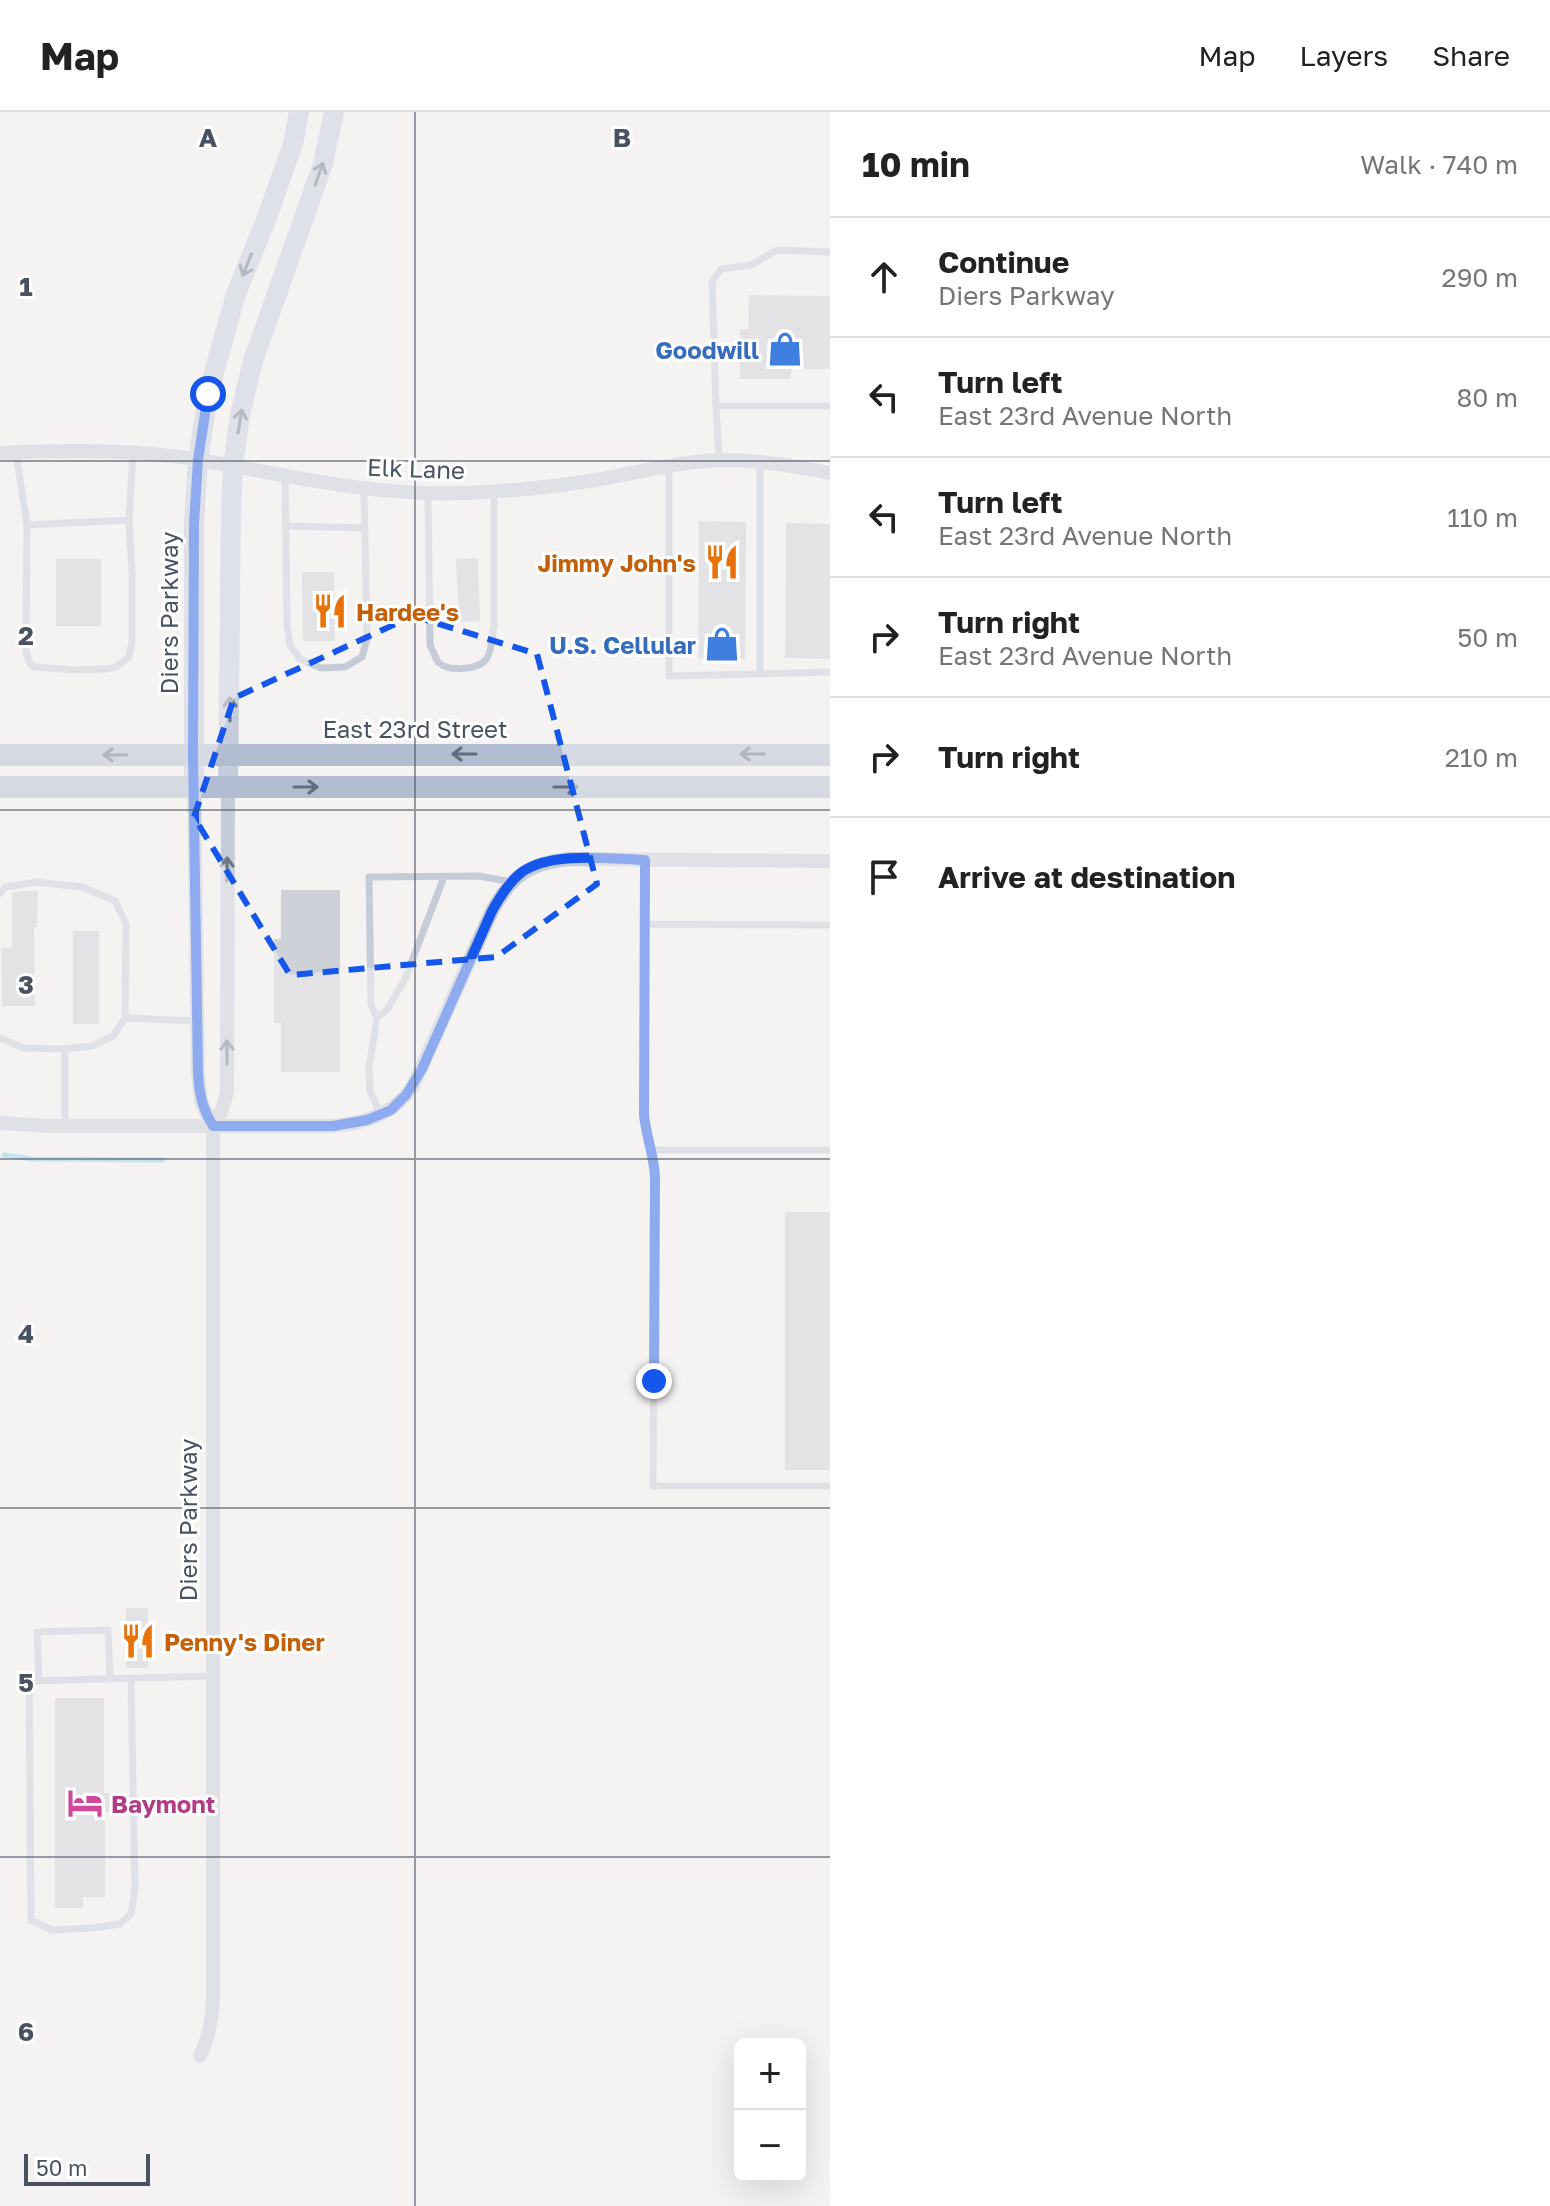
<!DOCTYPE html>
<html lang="en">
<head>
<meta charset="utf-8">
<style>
	:root { --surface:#fff; --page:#f2f2f2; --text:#222; --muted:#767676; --line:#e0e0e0 }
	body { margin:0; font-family:"Golos Text",sans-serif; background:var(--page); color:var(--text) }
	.controls { position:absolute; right:24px; bottom:24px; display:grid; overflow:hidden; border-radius:12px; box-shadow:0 8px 32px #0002 }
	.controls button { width:72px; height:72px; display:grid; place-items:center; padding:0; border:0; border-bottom:2px solid var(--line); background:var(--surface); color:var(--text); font:40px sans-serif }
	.scale { position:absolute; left:24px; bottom:20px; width:126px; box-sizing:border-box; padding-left:8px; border:4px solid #495261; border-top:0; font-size:22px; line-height:28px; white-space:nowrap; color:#495261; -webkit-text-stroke:6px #fff; paint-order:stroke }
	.stop { position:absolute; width:24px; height:24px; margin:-18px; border:6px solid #1556ec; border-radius:50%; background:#fff }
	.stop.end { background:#1556ec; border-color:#fff; box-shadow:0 2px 8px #0008 }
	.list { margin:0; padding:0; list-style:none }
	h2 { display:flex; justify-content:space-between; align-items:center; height:104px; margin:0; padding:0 32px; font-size:34px }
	h2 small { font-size:26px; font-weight:400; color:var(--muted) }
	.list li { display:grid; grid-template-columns:52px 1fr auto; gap:24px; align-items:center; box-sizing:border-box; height:120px; padding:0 32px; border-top:2px solid var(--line) }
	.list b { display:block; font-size:30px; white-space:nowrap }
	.list p { margin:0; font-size:26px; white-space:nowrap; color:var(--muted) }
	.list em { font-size:26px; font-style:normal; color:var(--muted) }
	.icon { flex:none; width:44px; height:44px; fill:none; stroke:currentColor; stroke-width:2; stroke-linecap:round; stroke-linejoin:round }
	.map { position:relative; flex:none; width:830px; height:2094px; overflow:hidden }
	header { display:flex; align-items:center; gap:48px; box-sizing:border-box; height:112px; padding:0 40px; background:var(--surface); border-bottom:2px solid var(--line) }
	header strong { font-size:38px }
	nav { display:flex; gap:44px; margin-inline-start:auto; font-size:28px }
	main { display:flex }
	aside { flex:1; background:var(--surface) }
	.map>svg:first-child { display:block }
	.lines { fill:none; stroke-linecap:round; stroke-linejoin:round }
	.stream { stroke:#8dcef0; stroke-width:5 }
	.building { fill:#ced1d7 }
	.service { stroke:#c6ccd7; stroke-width:7 }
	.minor { stroke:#c6ccd7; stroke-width:14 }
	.secondary { stroke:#c5ccdb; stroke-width:20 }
	.primary { stroke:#b2bdd1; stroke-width:22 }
	.oneway { stroke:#6e7786 }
	.oneway2 { stroke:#636d7d }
	.oneway3 { stroke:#6e7784 }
	.route { stroke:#1556ec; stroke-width:10 }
	.marked { fill:none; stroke:#1556ec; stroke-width:6; stroke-dasharray:16 10; stroke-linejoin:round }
	.grid { fill:none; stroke:#495261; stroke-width:2; stroke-opacity:0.55 }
	.labels { text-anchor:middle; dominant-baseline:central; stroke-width:6; stroke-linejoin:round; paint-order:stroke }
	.shop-label { font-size:24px; font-weight:bold; fill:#366cbe; stroke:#fff; text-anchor:end }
	.street-label { font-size:24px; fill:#495261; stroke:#fff }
	.food-label { font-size:24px; font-weight:bold; fill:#c56008; stroke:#fff; text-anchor:start }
	.hotel-label { font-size:24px; font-weight:bold; fill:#b23c85; stroke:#fff; text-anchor:start }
	.grid-label { font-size:26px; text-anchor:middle; font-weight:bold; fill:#495261; stroke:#fff; stroke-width:6; stroke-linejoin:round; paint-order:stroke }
</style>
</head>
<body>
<header>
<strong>Map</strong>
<nav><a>Map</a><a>Layers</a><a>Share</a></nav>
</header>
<main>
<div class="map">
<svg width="830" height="2094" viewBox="0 0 830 2094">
	<rect width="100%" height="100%" fill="#f4f3f2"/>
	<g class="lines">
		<!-- stream -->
		<path class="stream" d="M4,1043L33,1047L163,1048"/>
	</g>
	<!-- building -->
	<path class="building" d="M749,183L830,184V257H791V267H740V217H748Z
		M699,409L746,410L745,547L698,546Z
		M786,411L830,412V547L785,546Z
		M478,446L480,509L459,510L456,447Z
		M56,447H101V514H56Z
		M302,460H334L335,529H303Z
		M281,778H340V960H281V911H274V827H281Z
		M22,779H38L37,815H34L35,894H2L1,836H12V780Z
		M73,819H99V912H73Z
		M785,1100H830V1358H785Z
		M126,1496H148V1556H126Z
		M55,1586H104V1681H115V1700H105V1785H83V1796H55Z"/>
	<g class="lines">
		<!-- service -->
		<path class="service" d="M716,294L712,170L721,157L751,153L777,138L830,140
			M16,341L27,413L26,539L29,550L34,555L76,558L106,557L116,555L129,545L132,530V460L129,408L133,342
			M719,348L716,294H830
			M669,355V564L830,560
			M285,365L287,511L290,533L300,547L321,556L345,555L362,545L367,527L364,377
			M428,381L430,533C433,539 435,546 439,551C449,560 480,558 487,546C492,538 492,524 494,514V379
			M27,413L129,408
			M286,414L365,416
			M760,562V350
			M645,748L644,1003C646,1024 654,1043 655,1065L653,1374H830
			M0,781L5,775L36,770L82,775L115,789L126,811L125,906L113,924L92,934L65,937L23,936L0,926
			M645,812L830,813
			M377,905L387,898L405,867L444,765
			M125,906L197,909
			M65,937V1014
			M381,1003L370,979L369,956L377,905L371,893L369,765L479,764L512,770
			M652,1038H830
			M131,1567L135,1776L131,1802L120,1812L92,1816L52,1818L31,1808L29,1569L213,1564
			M39,1569L37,1520L108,1518L110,1568"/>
		<!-- minor -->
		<path class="minor" d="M0,341C66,338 134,337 200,348C275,361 350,379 427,381C484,382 541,377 596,368C638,361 680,349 722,348C759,348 794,354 830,361
			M194,675L198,961L201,990L213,1014
			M0,1011L52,1014H333C366,1011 393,1003 413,974L492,799C512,763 529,751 571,747L830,749
			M200,1944C209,1926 212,1907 213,1887V1014L221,1001L227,980L228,675"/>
		<!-- secondary -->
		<path class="secondary" d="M194,675V412L198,348L208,282L236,182L266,108L293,32L299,0
			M228,675L231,397L233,355L240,303L253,249L323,52L334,0"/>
		<!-- primary -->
		<path class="primary" d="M0,643H830
			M0,675H830"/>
	</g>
	<!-- one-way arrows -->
	<defs><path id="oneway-shaft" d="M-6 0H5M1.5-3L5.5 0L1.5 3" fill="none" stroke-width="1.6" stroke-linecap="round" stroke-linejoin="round" transform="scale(2)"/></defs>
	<g class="oneway">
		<use href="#oneway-shaft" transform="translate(319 62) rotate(-71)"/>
		<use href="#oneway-shaft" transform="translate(247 153) rotate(112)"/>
		<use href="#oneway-shaft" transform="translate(240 309) rotate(-81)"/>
		<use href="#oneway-shaft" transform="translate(230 597) rotate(-90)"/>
	</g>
	<g class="oneway2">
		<use href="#oneway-shaft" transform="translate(464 642) rotate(-180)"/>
		<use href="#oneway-shaft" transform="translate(752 642) rotate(-180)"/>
		<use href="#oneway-shaft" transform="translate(115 643) rotate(180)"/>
		<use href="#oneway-shaft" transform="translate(306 675)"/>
		<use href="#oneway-shaft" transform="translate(566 675)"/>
	</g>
	<g class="oneway3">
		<use href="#oneway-shaft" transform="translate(227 757) rotate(-89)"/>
		<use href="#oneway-shaft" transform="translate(227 940) rotate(-90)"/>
	</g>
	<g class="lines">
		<!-- route -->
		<path class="route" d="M208,282L198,348L194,412L193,642L198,961C199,981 202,996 213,1014H333L367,1008L391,998L406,983L422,957L492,799C500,785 509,770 522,760C552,739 610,747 645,748L644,1003C646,1024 654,1043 655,1065L654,1269"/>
	</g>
	<!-- marked area -->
	<path d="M0 0H830V2094H0ZM413,504L537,542L597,772L496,845L290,863L194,705L234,586Z" fill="#f4f3f2" fill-opacity=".55" fill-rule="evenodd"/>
	<path class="marked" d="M413,504L537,542L597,772L496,845L290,863L194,705L234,586Z"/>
	<!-- grid -->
	<path class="grid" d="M415,0V2094M0,349H830M0,698H830M0,1047H830M0,1396H830M0,1745H830"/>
	<!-- icons -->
	<defs>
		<g id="shop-bare" transform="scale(2.76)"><path d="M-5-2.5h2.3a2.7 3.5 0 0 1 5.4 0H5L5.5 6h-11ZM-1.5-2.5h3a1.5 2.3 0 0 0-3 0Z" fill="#3f7fe0" stroke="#fff" stroke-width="2.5" paint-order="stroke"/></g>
		<g id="restaurant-bare" transform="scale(2.76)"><path d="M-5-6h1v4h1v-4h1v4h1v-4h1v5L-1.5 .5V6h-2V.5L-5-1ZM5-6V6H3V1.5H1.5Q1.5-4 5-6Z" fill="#e8710a" stroke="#fff" stroke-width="2.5" paint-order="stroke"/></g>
		<g id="hotel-bare" transform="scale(2.76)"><path d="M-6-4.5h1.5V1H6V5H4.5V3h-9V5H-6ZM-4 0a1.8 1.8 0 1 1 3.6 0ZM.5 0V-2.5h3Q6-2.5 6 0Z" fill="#d1479c" stroke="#fff" stroke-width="2.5" paint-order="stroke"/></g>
	</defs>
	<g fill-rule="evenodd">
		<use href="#shop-bare" x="785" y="237"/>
		<use href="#restaurant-bare" x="722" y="450"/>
		<use href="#restaurant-bare" x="330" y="499"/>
		<use href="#shop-bare" x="722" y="532"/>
		<use href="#restaurant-bare" x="138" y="1529"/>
		<use href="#hotel-bare" x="85" y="1691"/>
	</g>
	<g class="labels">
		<!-- shop labels -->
		<g class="shop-label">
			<text x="759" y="237">Goodwill</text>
			<text x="696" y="532">U.S. Cellular</text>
		</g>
		<!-- street labels -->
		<g class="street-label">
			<text transform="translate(416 356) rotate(2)">Elk Lane</text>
			<text transform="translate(168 501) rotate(-90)">Diers Parkway</text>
			<text x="415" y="616">East 23rd Street</text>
			<text transform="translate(187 1408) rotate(-90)">Diers Parkway</text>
		</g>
		<!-- food labels -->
		<g class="food-label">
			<text x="696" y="450" text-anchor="end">Jimmy John's</text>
			<text x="356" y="499">Hardee's</text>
			<text x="164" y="1529">Penny's Diner</text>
		</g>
		<!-- hotel labels -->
		<g class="hotel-label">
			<text x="111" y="1691">Baymont</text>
		</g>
	</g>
	<g class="grid-label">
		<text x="208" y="35">A</text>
		<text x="622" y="35">B</text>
		<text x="26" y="184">1</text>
		<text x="26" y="533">2</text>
		<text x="26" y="882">3</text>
		<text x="26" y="1231">4</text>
		<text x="26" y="1580">5</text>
		<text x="26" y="1929">6</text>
	</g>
</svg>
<div class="controls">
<button>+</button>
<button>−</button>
</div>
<div class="scale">50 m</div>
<div class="stop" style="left:208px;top:282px"></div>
<div class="stop end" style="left:654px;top:1269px"></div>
</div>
<aside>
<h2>10 min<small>Walk · 740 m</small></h2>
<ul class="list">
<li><svg class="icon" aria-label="ahead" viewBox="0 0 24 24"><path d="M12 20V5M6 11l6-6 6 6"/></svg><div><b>Continue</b><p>Diers Parkway</p></div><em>290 m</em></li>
<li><svg class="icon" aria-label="left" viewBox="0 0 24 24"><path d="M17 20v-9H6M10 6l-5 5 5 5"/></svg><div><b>Turn left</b><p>East 23rd Avenue North</p></div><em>80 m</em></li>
<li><svg class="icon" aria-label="left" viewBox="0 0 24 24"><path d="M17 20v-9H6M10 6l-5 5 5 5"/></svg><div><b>Turn left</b><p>East 23rd Avenue North</p></div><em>110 m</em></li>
<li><svg class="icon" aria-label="right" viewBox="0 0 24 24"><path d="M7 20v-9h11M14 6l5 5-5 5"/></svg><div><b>Turn right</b><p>East 23rd Avenue North</p></div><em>50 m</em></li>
<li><svg class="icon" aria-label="right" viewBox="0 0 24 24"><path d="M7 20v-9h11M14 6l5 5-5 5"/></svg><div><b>Turn right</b></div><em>210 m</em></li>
<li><svg class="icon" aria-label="arrive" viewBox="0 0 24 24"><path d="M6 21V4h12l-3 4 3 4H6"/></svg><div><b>Arrive at destination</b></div></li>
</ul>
</aside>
</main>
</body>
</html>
